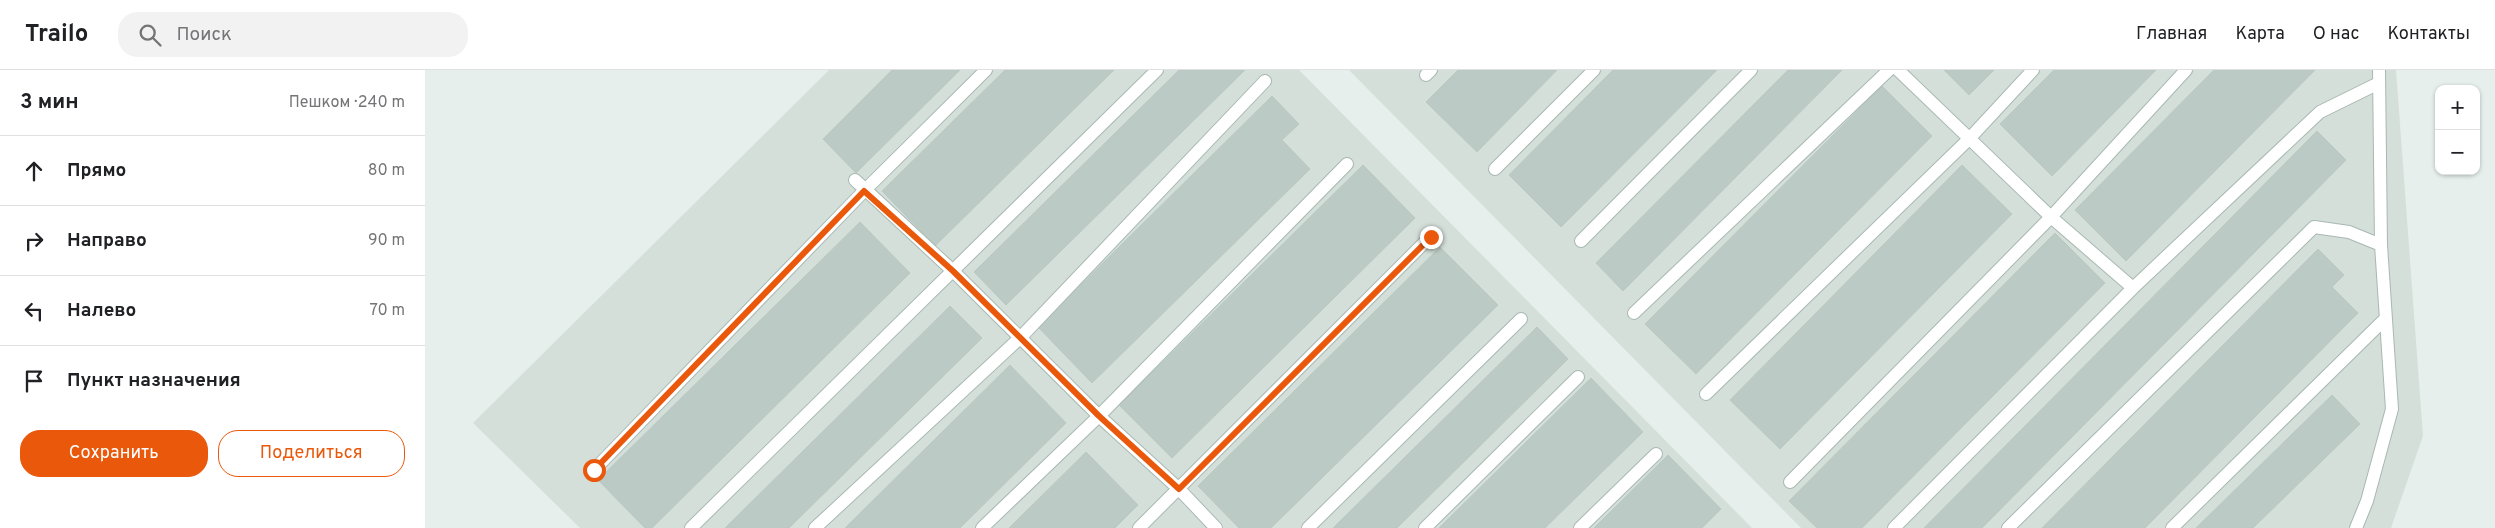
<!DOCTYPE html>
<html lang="ru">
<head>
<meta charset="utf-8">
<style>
	:root { --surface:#fff; --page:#f2f2f2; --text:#202124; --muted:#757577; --line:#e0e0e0; --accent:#ea580c }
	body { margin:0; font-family:Overpass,sans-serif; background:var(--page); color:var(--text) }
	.controls { position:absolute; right:15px; top:15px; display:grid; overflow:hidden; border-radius:10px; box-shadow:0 1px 4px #0004 }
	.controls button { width:45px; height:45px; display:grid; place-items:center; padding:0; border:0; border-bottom:1px solid var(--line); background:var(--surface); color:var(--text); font:25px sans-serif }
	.stop { position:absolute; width:15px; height:15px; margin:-11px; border:4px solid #ea580c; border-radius:50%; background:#fff }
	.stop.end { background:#ea580c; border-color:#fff; box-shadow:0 1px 5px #0008 }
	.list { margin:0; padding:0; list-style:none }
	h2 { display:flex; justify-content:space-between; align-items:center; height:65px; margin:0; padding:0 20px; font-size:21px }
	h2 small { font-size:16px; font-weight:400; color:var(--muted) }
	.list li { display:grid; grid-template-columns:32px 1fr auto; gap:15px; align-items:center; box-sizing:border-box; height:70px; padding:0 20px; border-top:1px solid var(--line) }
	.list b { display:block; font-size:19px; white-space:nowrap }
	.list em { font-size:16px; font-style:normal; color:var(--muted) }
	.actions { display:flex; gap:10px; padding:15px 20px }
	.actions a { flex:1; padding:11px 0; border:1px solid var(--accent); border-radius:20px; text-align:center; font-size:18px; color:var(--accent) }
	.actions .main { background:var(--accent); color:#fff }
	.icon { flex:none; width:28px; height:28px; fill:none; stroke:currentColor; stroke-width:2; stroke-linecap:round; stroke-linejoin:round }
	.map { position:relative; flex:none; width:2070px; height:458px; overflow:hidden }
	header { display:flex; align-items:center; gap:30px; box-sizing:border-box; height:70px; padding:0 25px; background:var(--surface); border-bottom:1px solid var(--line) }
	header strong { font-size:24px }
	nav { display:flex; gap:28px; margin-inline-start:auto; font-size:18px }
	.search { width:350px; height:45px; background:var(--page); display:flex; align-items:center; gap:12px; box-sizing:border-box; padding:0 18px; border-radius:20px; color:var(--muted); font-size:19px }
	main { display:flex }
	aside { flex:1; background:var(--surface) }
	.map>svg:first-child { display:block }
	.built { fill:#d4dfda }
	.building { fill:#bbcac4; stroke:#b8c9c2 }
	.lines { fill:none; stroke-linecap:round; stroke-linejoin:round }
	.service-casing { stroke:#a8b8b2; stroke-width:14 }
	.service { stroke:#fff; stroke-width:12 }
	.route { stroke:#ea580c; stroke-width:6 }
</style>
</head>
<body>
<header>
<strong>Trailo</strong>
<div class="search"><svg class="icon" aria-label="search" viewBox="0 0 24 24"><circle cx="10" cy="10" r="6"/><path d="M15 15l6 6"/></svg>Поиск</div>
<nav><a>Главная</a><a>Карта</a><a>О нас</a><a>Контакты</a></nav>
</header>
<main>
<aside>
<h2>3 мин<small>Пешком · 240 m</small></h2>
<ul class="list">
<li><svg class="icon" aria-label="ahead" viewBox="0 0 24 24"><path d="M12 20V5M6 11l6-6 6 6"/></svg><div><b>Прямо</b></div><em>80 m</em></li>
<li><svg class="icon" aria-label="right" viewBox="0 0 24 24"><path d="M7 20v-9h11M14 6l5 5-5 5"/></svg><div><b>Направо</b></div><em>90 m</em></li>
<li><svg class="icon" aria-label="left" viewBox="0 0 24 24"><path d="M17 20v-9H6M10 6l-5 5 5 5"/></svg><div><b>Налево</b></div><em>70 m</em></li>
<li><svg class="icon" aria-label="arrive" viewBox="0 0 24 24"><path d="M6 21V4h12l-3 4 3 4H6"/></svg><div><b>Пункт назначения</b></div></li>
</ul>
<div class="actions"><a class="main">Сохранить</a><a>Поделиться</a></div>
</aside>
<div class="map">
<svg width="2070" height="458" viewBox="0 0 2070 458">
	<rect width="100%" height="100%" fill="#e6efeb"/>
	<!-- built -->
	<path class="built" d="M404,0H874L1327,458H155L48,353Z
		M924,0H1971L1998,366L1966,458H1376Z"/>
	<!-- building -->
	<path class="building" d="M467,0H535L431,103L398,69Z
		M580,0H689L510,176L457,121Z
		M754,0H820L581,235L549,202Z
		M1033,0H1132L1052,82L1001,32Z
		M1188,0H1292L1136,157L1084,105Z
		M1363,0H1417L1198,221L1171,193Z
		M1519,0H1569L1544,25Z
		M1629,0H1731L1627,106L1575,54Z
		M1789,0H1890L1701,191L1650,140Z
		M1457,16L1507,66L1271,304L1220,254Z
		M847,26L874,54L857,70L885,99L667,313L613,257Z
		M1892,61L1921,90L1557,458H1499Z
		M938,95L990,148L747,388L694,335Z
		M1537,95L1587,144L1355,379L1305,330Z
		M435,152L485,203L227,458H220L173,410Z
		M1630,163L1680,213L1437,458H1392L1364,431Z
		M1015,177L1073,235L846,458H814L773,416Z
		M1893,179L1919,205L1907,217L1933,243L1720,458H1617Z
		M525,236L557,268L364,458H300Z
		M1112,257L1143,289L972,458H908Z
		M585,295L641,353L535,458H420Z
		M1166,308L1218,362L1120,458H1014Z
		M1907,325L1935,354L1828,458H1771Z
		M661,382L713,435L690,458H584Z
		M1243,385L1296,439L1277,458H1169Z"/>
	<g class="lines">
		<!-- service casing -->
		<g class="service-casing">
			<path id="service" d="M1473,0L1626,147L1708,218
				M1001,5L1006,0
				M1070,99L1169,0
				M430,110L528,201L674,346L754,419L791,458
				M1156,171L1326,0
				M1209,243L1464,0
				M1281,324L1544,69L1608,0
				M169,400L439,121L561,0
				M1365,412L1626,147L1761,0
				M266,458L732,0
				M390,458L596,267L840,11
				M557,458L674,346L922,94
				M714,458L1005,167
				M883,458L1096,249
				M1000,458L1153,307
				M1155,458L1231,384
				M1469,458L1708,218L1895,42L1954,13
				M1583,458L1889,157L1924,162L1956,175
				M1747,458L1960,249
				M1931,458L1942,431L1967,339L1956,175L1954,0"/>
		</g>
		<!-- service -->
		<use href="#service" class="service"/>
	</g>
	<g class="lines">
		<!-- route -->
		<path class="route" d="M169,400L439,121L528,201L674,346L754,419L1006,167"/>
	</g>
</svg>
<div class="controls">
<button>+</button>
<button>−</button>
</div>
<div class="stop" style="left:169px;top:400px"></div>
<div class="stop end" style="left:1006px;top:167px"></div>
</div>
</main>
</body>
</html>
